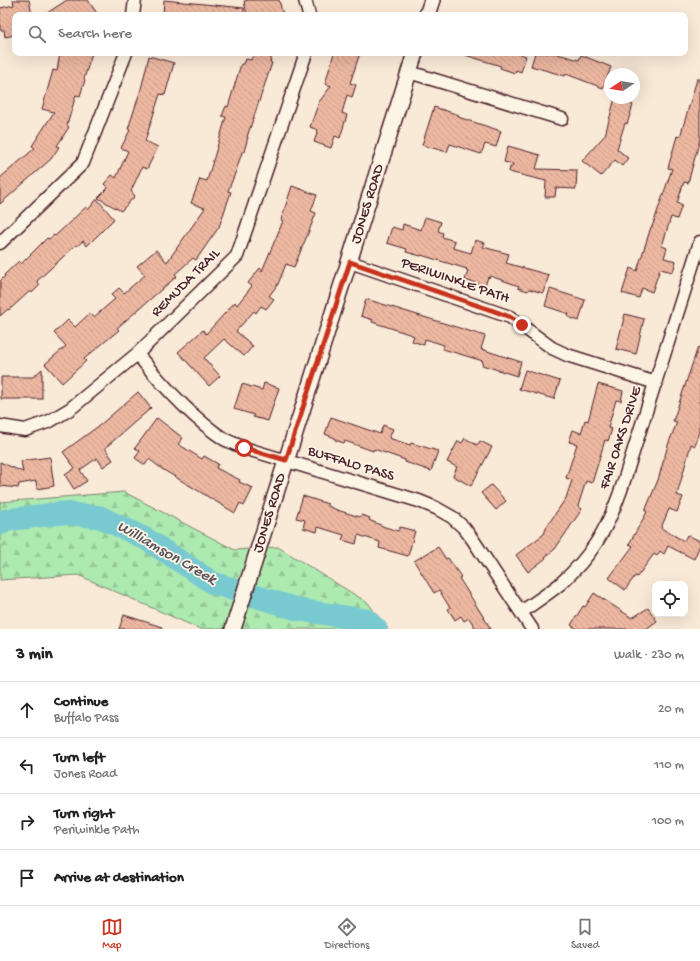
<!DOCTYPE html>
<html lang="en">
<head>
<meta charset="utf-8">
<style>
	:root { --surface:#fff; --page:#f6f6f6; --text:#222; --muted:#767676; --line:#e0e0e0; --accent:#c8321e }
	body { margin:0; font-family:"Gochi Hand",sans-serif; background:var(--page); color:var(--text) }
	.controls { position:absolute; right:12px; bottom:12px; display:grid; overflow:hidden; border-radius:8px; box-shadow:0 4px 16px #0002 }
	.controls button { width:36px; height:36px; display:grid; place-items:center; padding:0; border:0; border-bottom:1px solid var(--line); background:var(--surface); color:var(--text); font:20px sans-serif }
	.compass { position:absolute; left:604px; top:68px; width:36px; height:36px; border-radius:50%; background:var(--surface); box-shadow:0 4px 16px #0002; rotate:258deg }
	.stop { position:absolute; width:12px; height:12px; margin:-9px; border:3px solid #c8321e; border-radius:50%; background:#fff }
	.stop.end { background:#c8321e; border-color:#fff; box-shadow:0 1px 4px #0008 }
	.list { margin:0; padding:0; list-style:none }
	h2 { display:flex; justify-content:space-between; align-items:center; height:52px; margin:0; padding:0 16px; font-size:17px }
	h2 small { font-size:13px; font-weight:400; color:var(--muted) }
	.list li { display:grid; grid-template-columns:26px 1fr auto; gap:12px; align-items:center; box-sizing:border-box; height:56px; padding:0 16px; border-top:1px solid var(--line) }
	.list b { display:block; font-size:15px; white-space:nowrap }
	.list p { margin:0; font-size:13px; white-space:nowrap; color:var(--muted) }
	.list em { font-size:13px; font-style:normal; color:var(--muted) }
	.icon { flex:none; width:22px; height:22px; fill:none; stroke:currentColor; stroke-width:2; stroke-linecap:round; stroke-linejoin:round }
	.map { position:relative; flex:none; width:700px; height:629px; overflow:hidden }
	.search { position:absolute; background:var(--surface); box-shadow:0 4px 16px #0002; left:12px; right:12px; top:12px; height:44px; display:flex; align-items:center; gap:10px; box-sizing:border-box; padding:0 14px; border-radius:8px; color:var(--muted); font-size:15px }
	.sheet { height:276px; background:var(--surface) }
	nav { display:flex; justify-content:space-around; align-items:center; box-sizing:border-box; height:56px; border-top:1px solid var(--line); background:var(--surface); font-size:11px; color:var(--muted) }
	nav a { display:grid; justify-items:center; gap:2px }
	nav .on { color:var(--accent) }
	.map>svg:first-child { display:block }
	.forest { fill:url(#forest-firs); stroke:#7c846e }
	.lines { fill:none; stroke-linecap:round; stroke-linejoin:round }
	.river { stroke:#79cad0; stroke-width:23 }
	.building { fill:url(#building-back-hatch); stroke:#4a1f2b }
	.minor-casing { stroke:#4a1f2b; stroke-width:15 }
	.tertiary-casing { stroke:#4a1f2b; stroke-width:18 }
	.minor { stroke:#fcf5e5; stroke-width:12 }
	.tertiary { stroke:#fcf5e5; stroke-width:15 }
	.route { stroke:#c8321e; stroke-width:5 }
	.labels { text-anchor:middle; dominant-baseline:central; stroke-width:3.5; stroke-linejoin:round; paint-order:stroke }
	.street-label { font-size:15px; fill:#4a1f2b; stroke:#fcf5e5 }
	.water-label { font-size:16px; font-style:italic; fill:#58525d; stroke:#fcf5e5 }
</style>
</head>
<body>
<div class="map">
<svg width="700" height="629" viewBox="0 0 700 629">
	<defs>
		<pattern id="forest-firs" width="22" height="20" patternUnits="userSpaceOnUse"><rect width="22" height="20" fill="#adeab0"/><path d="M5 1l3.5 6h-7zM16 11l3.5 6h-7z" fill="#96c898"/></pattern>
		<pattern id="building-back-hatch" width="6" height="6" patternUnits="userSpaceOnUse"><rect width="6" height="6" fill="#edb8a1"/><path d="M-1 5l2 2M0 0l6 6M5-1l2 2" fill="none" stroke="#cd9e8b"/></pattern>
	</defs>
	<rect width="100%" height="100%" fill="#f9e9d7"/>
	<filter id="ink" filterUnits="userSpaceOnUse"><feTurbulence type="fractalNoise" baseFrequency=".025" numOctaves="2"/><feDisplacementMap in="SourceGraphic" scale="8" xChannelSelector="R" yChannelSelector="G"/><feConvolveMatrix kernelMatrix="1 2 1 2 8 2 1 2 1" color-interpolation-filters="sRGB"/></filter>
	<g filter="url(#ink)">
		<!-- forest -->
		<path class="forest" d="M124,492L235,550L278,547L368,603L388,629H200L78,575L0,580V502Z"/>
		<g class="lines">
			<!-- river -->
			<path class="river" d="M0,524L7,520L62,513L100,517L146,539L213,583L300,610L366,620L376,629"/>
		</g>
		<!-- building -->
		<path class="building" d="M13,0H29L32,15H15V35L5,37L4,30H0V8L14,5Z
			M67,0H88L98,15H44Z
			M164,0L244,8V15H163Z
			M249,0H279L283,15H247L244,1Z
			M60,53H92L84,79L85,80L80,96L76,95L67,125L69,127L57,146L59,147L51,159L0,204V178L35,148L32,146L54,112L42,109L53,70L57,71Z
			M254,53H273L270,62L272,63L247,137H248L244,152H242L236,171L228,191L231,192L219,227L196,260L193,258L175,274L177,276L117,328L119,330L84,359L86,361L62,383L45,364L66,346L54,333L68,320L75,327L90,313L94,317L115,299L111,295L119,288L124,293L145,275L137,266L156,250L167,262L205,208L191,203L200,179L207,181L226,117L222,116L226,106L228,107L241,64H244L246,59L251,60Z
			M334,53H360L350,83L356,85L352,97L347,95L342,113L347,115L340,138L335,136L331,148L314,142L318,130L310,127L319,102L331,86L325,84Z
			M466,53H518L526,56L521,72L516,70L515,73L500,68L501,66L465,55Z
			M535,53H554L579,60L581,55L611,67L603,88L566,74L565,76L531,66Z
			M149,56L174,63L165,95L160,94L145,141L158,147L147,169L142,167L131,191L135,196L121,211L98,198L108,188L104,184L112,175L116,178L128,151L121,148L130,130L128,129L141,89Z
			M697,79H700V139L688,183L684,182L677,203L682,205L677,219L671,217L662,246L667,248L664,258L676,261L673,272L660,269L652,292L642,288L639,298L622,293L630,268L637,271L651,227H652L672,169L668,168L677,136L680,137Z
			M615,98H626L625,102L633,105L627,124L625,123L617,149L628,158L622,166L615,160L601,176L582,161L605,135Z
			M434,107L459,115L458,117L501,131L496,147L485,144L481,154L450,144L447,152L422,145Z
			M508,146L540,155L536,169L577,170L576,189L556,188L555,197H545L546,181L509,172L510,167H512L513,164L504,162Z
			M292,186L317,195L311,211L316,213L309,231L294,267L286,264L278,284L269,296L274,299L266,309L261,306L256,313L254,311L236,331L253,346L244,356L224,339L204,358L220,376L209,386L178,352L203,330L206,334L235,302L237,305L252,286L248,283L260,268L262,271L283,221L281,220Z
			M97,199L114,219L87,246L83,241L77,246L76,245L37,281L40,285L32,293L30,291L9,310L8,309L0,316V281L5,276L4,275L19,261L21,264L47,238L49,239L54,235L55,236L86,207L88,210Z
			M425,217L441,222L438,231L443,233L442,237L455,241L453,248L471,253L475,240L485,243L483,247L509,254L506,263L549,275L543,293L529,289L528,291L518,288L519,286L490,276L489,278L488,277L485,286L465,280L468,271L466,270L467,269L421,255V256L406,252L407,249L387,243L392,227L402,230L403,224L421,230Z
			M550,289L585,300L579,321L568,317L569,314L545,306Z
			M366,299L485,336L481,349L521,362L517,376L482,365L483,361L443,349L444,345L425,339L424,345L412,341L414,336L409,334L372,322L373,320L361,316Z
			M625,314L644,319L636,354L616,349Z
			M698,347L700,348V432L695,446L691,444L677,495L683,497L677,512L669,509L661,528L684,541L687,535L700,541V545L694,559L668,546L664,554L660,551L657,556L654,554L637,577L635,576L625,590L609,578L633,546L629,544L647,512L645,511L658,480L668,445L677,422L673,421Z
			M42,369V399H1V377H33Z
			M525,370L560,381L554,399L519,389Z
			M264,383L279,388L268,421L253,417L254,415L234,409L242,384L262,390Z
			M598,384L623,391L621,401L616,400L608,428L612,429L608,441L605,440L592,483L586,481L578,506L582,509L555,549L545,557L546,558L528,572L516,555L544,534L547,526L566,498L572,480L566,478L577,444L569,442L573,430L581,433L585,420L588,421Z
			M138,392L151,408L105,448L113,460L103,467L97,458L80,470L87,481L74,489L65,475L75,468L63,452L100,425Z
			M331,417L380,434L383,425L393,429L389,438L410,445L411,443L438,451L431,471L405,462V460L374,449L373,451L345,441L344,443L335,440V438L325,434Z
			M157,418L183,438L178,444L202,459L204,456L218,464L216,468L240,480L239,482L253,488L244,506L240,503L235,513L162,469L149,459L145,465L135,458L140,451L135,448Z
			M465,438L477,445L480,441L492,447L471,486L453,476L457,467L447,462L458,441L462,443Z
			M50,457L54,486L37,489L36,481L19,484L18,488L0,486V462L23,472L21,461Z
			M491,485L506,501L496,510L481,493Z
			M303,496L328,504V506L337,510L360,517L361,515L370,518L369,520L385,527L398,531L400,527L415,531L408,556L379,548L380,542L358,535L356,544L342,540L344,535L318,527L317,532L303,528L305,520L296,518Z
			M438,547L446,559L448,558L461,577L459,578L491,629H476L469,618L464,621L461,616L455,620L448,609L450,608L439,590L434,593L414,561Z
			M594,593L632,618L648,608L657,621L646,629H577L571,625L583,606L585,607Z
			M124,615L162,627L161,629H119Z"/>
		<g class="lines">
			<!-- minor casing -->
			<g class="minor-casing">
				<path id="minor" d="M305,0L309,15
					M133,15L135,0
					M409,72L562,119
					M0,243L83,163L126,53
					M350,262L510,317L552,348L567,355L656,383
					M137,354C160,382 193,419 224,439C230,442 238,445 244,448L419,501L436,508L452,517L464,528L473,540L532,629
					M0,426L25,430L50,421L70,409L137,354L237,256L306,53
					M521,612C534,603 548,594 560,584C592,556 607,529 621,490L700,242"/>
			</g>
			<!-- tertiary casing -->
			<g class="tertiary-casing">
				<path id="tertiary" d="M427,15L432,0
					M233,629L415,53"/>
			</g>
			<!-- minor -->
			<use href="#minor" class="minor"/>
			<!-- tertiary -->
			<use href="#tertiary" class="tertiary"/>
		</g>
	</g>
	<g class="lines" filter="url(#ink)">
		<!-- route -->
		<path class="route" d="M244,448L286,460L350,262L494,311L510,317L522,325"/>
	</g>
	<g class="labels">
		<!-- street labels -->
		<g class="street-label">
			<text transform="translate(368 204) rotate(-73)">JONES ROAD</text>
			<text transform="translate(455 281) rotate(19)">PERIWINKLE PATH</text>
			<text transform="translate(186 283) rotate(-45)">REMUDA TRAIL</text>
			<text transform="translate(621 438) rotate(-72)">FAIR OAKS DRIVE</text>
			<text transform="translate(351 464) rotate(17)">BUFFALO PASS</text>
			<text transform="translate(270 513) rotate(-73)">JONES ROAD</text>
		</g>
		<!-- water labels -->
		<g class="water-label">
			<text transform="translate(166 554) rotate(30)">Williamson Creek</text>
		</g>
	</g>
</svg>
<div class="controls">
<button><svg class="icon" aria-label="locate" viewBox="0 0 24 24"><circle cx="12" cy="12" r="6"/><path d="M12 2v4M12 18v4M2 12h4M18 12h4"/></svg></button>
</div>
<svg class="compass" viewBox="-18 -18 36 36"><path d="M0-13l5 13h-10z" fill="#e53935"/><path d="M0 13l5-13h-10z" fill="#767676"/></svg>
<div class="stop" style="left:244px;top:448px"></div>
<div class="stop end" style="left:522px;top:325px"></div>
<div class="search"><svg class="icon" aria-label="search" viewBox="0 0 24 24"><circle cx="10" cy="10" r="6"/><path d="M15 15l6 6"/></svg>Search here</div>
</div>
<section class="sheet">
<h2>3 min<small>Walk · 230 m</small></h2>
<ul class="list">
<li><svg class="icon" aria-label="ahead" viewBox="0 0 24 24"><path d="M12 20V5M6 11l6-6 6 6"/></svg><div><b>Continue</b><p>Buffalo Pass</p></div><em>20 m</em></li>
<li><svg class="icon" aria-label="left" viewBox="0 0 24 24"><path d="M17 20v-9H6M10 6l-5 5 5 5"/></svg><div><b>Turn left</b><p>Jones Road</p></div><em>110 m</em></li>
<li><svg class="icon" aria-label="right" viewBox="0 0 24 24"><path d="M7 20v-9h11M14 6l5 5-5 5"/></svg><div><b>Turn right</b><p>Periwinkle Path</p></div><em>100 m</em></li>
<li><svg class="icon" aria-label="arrive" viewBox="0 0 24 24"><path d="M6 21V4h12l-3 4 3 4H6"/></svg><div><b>Arrive at destination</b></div></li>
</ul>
</section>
<nav>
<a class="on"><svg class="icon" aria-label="map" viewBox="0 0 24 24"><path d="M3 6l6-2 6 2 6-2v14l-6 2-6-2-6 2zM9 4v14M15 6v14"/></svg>Map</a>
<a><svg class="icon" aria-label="directions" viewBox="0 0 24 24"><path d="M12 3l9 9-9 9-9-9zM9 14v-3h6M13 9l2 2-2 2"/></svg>Directions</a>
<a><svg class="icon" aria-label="saved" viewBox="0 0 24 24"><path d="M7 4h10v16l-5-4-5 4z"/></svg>Saved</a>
</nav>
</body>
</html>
